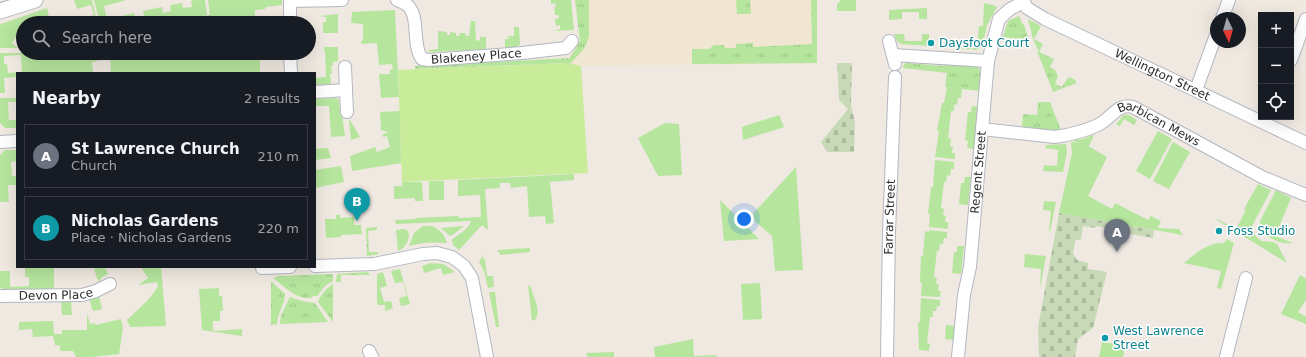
<!DOCTYPE html>
<html lang="en">
<head>
<meta charset="utf-8">
<style>
	:root { --surface:#171b24; --page:#242831; --text:#f1f3f6; --muted:#9ea1a6; --line:#363941; --accent:#0b8043 }
	body { margin:0; font-family:"DejaVu Sans",sans-serif; background:var(--page); color:var(--text) }
	.controls { position:absolute; right:12px; top:12px; display:grid; overflow:hidden; border-radius:0px; box-shadow:0 4px 16px #0002 }
	.controls button { width:36px; height:36px; display:grid; place-items:center; padding:0; border:0; border-bottom:1px solid var(--line); background:var(--surface); color:var(--text); font:20px sans-serif }
	.compass { position:absolute; left:1210px; top:12px; width:36px; height:36px; border-radius:50%; background:var(--surface); box-shadow:0 4px 16px #0002; rotate:175deg }
	.you { position:absolute; left:744px; top:219px; width:14px; height:14px; margin:-10px; border:3px solid #fff; border-radius:50%; background:#1a73e8; box-shadow:0 0 0 6px #1a73e833 }
	.badge { display:grid; place-items:center; width:26px; height:26px; border-radius:50%; background:var(--accent); color:#fff; font-size:13px; font-weight:700 }
	.pin { position:absolute; translate:-50% -33px; filter:drop-shadow(0 1px 2px #0008) }
	.pin::after { content:''; position:absolute; top:21px; width:14px; height:12px; background:inherit; clip-path:polygon(0 0,100% 0,50% 100%) }
	.list { margin:0; padding:0; list-style:none }
	h2 { display:flex; justify-content:space-between; align-items:center; height:52px; margin:0; padding:0 16px; font-size:17px }
	h2 small { font-size:13px; font-weight:400; color:var(--muted) }
	.list li { display:grid; grid-template-columns:26px 1fr auto; gap:12px; align-items:center; box-sizing:border-box; height:64px; margin:0 8px 8px; padding:0 8px; border:1px solid var(--line); border-radius:0px }
	.list b { display:block; font-size:15px; white-space:nowrap }
	.list p { margin:0; font-size:13px; white-space:nowrap; color:var(--muted) }
	.list em { font-size:13px; font-style:normal; color:var(--muted) }
	.icon { flex:none; width:22px; height:22px; fill:none; stroke:currentColor; stroke-width:2; stroke-linecap:round; stroke-linejoin:round }
	.map { position:relative; flex:none; width:1306px; height:357px; overflow:hidden }
	.search { position:absolute; background:var(--surface); box-shadow:0 4px 16px #0002; left:16px; top:16px; width:300px; height:44px; display:flex; align-items:center; gap:10px; box-sizing:border-box; padding:0 14px; border-radius:22px; color:var(--muted); font-size:15px }
	.panel { position:absolute; background:var(--surface); box-shadow:0 4px 16px #0002; left:16px; top:72px; width:300px; height:196px; border-radius:0px }
	.map>svg:first-child { display:block }
	.education { fill:#f0e6d1 }
	.grass { fill:url(#grass-tufts) }
	.forest { fill:url(#forest-crowns) }
	.cemetery { fill:url(#cemetery-stones) }
	.garden { fill:#b6e59e; fill-rule:evenodd }
	.pitch { fill:#c9ec9a }
	.lines { fill:none; stroke-linecap:round; stroke-linejoin:round }
	.minor-casing { stroke:#b4b7c1; stroke-width:14 }
	.tertiary-casing { stroke:#b4b7c1; stroke-width:17 }
	.minor { stroke:#fff; stroke-width:12 }
	.tertiary { stroke:#fff; stroke-width:15 }
	.culture-dot { fill:#0f9aa8; stroke:#fff; stroke-width:1.5 }
	.labels { text-anchor:middle; dominant-baseline:central; stroke-width:3; stroke-linejoin:round; paint-order:stroke }
	.culture-label { font-size:12px; fill:#0d838f; stroke:#fff; text-anchor:start }
	.street-label { font-size:12px; fill:#2e2e2e; stroke:#fff }
</style>
</head>
<body>
<div class="map">
<svg width="1306" height="357" viewBox="0 0 1306 357">
	<defs>
		<pattern id="grass-tufts" width="24" height="20" patternUnits="userSpaceOnUse"><rect width="24" height="20" fill="#b6e59e"/><path d="M3 7l-1-3M5 7V3M7 7l1-3M15 17l-1-3M17 17v-4M19 17l1-3" fill="none" stroke="#9dc588"/></pattern>
		<pattern id="forest-crowns" width="20" height="18" patternUnits="userSpaceOnUse"><rect width="20" height="18" fill="#b6e59e"/><path d="M2 6a3 3 0 1 1 6 0M12 15a3 3 0 1 1 6 0" fill="none" stroke="#9dc588"/></pattern>
		<pattern id="cemetery-stones" width="16" height="16" patternUnits="userSpaceOnUse"><rect width="16" height="16" fill="#c8d9b8"/><path d="M2 7V4a2 2 0 0 1 4 0v3zM10 15v-3a2 2 0 0 1 4 0v3z" fill="#acbb9e"/></pattern>
	</defs>
	<rect width="100%" height="100%" fill="#efe9e1"/>
	<!-- education -->
	<path class="education" d="M575,0H817V63L581,66L567,63L580,41Z"/>
	<!-- grass -->
	<path class="grass" d="M575,0H589V36L586,45L583,50L570,64L567,63L580,41Z
		M736,0H750L751,14H737Z
		M811,0H817V63L692,64V49H709L714,45H724L725,48H736V44L753,43V47L812,44Z
		M209,15H210L211,23H171Z
		M1019,16L1022,23L1024,25L1029,40L1003,37L1008,21Z
		M1037,51L1054,59L1050,67L1055,70L1058,76L1055,84L1062,87L1067,79L1070,77L1075,80L1077,83L1053,92Z
		M907,63L944,66L945,64L978,66L981,73L980,91L945,87L947,73L903,68L904,64Z
		M1038,102H1050L1061,130L1054,131L1022,127L1023,114L1037,115Z
		M1124,115H1129L1137,120L1134,125L1124,119L1120,126L1116,124Z
		M1093,135H1094L1089,146L1083,143L1074,142L1075,140L1083,139Z
		M377,227V230L368,231L369,252H377L378,254L367,256L366,228Z
		M368,272L370,275H341V282H336L337,274Z
		M333,274V281L326,285L317,296H313L311,298C295,299 285,287 273,278L278,276Z
		M271,281L285,294C285,305 277,312 277,324L271,325Z
		M333,284V322L318,302C320,295 327,288 333,284Z
		M290,297L302,301L315,303L328,322L280,324L281,315Z"/>
	<!-- forest -->
	<path class="forest" d="M570,58L567,63L415,69V66Z"/>
	<!-- cemetery -->
	<path class="cemetery" d="M837,63H852L851,106L855,122L854,152H827L821,142L848,109L839,100Z
		M1059,213L1154,230L1153,238L1108,230L1109,228L1096,226V228L1083,226L1081,239L1075,241L1073,253L1077,260L1088,263V269L1107,272L1093,328L1078,339L1075,357H1039L1038,327Z"/>
	<!-- garden -->
	<path class="garden" d="M74,0H92L97,23H67L94,15L91,5L77,9Z
		M94,0H127L104,6L107,19L113,18L115,23H100Z
		M194,0H205L207,15L171,23H118L124,22L122,16L134,13L136,19L144,17L143,11L162,7L163,13L171,11L170,5L182,3L183,8L192,7L191,1Z
		M208,0H282V5L266,7L265,9L255,10V23H211Z
		M551,0H571L574,30L554,31L560,29V25L556,26L555,19L559,18V15H555L554,7H556L555,3L551,4Z
		M841,0H856V11H837V4Z
		M984,3L993,5L997,7L987,25L983,45L977,50L958,48V47L977,48L979,26H983Z
		M47,8L49,17L36,21V23H23V26L12,43L18,48H0V26L1,24Z
		M927,8V19H919V12H902V19L889,20V10Z
		M395,10L399,97L381,98L379,74H390V70L393,69L392,64L379,65L377,43L362,44L361,42L363,40V24L351,23L352,12Z
		M338,14V33H323V22H326V17L319,16Z
		M1028,19L1041,26L1034,39L1043,44L1039,52L1033,39Z
		M471,21H475L476,41L480,40V37H486V49L430,52L428,50L438,49V31L447,32V35H450V32L456,33V36H459L460,33H466V36H469Z
		M514,27H519L520,44L516,48H505V39H509L508,36H514Z
		M894,34H904L905,41H922V34H929V46L901,44L897,41Z
		M324,47H338V61L333,62V65L331,66L332,73L330,74L331,84L315,85V78L326,77L325,51H324Z
		M21,49L23,51V53H104L106,59L92,62L93,73H17V77L4,78L5,93H0V53H21ZM21,55L22,72L8,73L7,64H4V56Z
		M134,53H255L256,59L271,58V55H284V59L260,60V73H111L110,58Z
		M947,87L962,89L961,98H958L957,105L954,104V111H951L948,138L951,139L950,146L953,147L952,153H955V159L935,157L939,131H937L942,103H944Z
		M0,98H17V102H8L9,120H17V128H5L0,123Z
		M337,98L339,100L340,115H342L345,136L331,137L329,106H315V99Z
		M972,106L978,107L974,149L967,148L968,141L965,140L968,112H971Z
		M400,111L401,163L352,171L350,156L375,147L377,152L390,147L387,136L383,137L382,135L388,132L381,130L380,112Z
		M779,115L784,127L743,140L742,127Z
		M349,120H350L360,137L351,140Z
		M665,123L679,124L682,175L658,176L638,138Z
		M1158,131L1172,139L1150,179L1136,171Z
		M1071,142L1083,143L1107,157L1088,196L1112,209L1115,203L1148,220L1151,216L1161,221L1158,228L1179,229L1183,235L1059,213L1072,153Z
		M1173,142L1190,152L1169,189L1153,181Z
		M1066,144L1067,152L1063,172L1043,171L1044,165L1057,166L1058,150L1045,148L1046,145Z
		M328,148L331,158L315,160V149Z
		M5,150H17V161L11,162L12,176H17V185H8L9,202H0V155Z
		M935,160L954,162V169H951L950,176L947,175L946,182H944L941,208L944,209L943,215L946,216L945,222H948V229L929,227L930,214H928L931,187H933Z
		M341,166L344,182L315,188V170Z
		M796,167L803,270L775,271L772,236L750,217Z
		M574,174V180L550,182L554,223L546,224L545,216L529,217L527,186L511,188L510,183H500V188L485,189L488,230L482,225L459,250L453,245L452,240C458,234 468,230 471,221L396,224L395,220L415,219L416,218L458,216L459,218L481,217L480,195L458,196V180Z
		M965,177H971L968,205L959,204L961,183H964Z
		M429,181H444V200H429Z
		M402,182H422L423,201H415V198L394,199V186H402Z
		M1258,184L1271,190L1252,226L1254,234L1261,241L1273,242L1277,244L1287,263L1217,220V219L1236,229L1246,210L1244,209Z
		M1276,190L1291,198L1275,236L1293,243C1282,245 1268,239 1261,230L1260,221Z
		M720,200L759,239L724,241Z
		M1044,201L1056,202L1050,232L1049,231L1051,211L1043,210Z
		M336,215H340V218L354,217V225H361L362,234L341,235V237L326,238L325,219H336Z
		M423,226C435,224 444,232 447,243C433,242 422,242 409,246L414,233Z
		M464,226L451,236L449,235L441,228Z
		M404,229L408,231C411,240 405,248 398,251L396,230Z
		M929,230L947,232V238H944L943,244H940L939,251L937,250L934,277L937,278L936,284H939L938,291H941L940,297L921,296L922,283L920,282L921,256H923L925,231L929,232Z
		M1227,239L1234,243L1221,289L1217,288L1221,271L1184,263C1196,253 1208,242 1224,243Z
		M957,246H964L961,274L952,273L954,252H957Z
		M530,248V252L501,255L497,250Z
		M1025,254L1046,256L1040,289L1041,269L1024,267Z
		M483,255V259H485L487,276H493L494,287L488,288L484,271L479,262Z
		M431,263L443,264L455,272L443,275L441,268L424,273L422,266Z
		M25,267H54V290L5,291L0,287V271H10V287L29,286V277H25Z
		M100,267H105L108,274L101,278L99,283L94,269Z
		M141,267H161L166,326L130,327L127,320L147,301L158,287L157,282L138,285L148,278Z
		M400,269L410,304L401,306L399,298L407,296L403,282L395,283L391,271Z
		M383,272L387,286L380,288L384,302L391,301L393,308L385,311V305H378L377,302V274Z
		M1300,275L1306,279V300L1298,312L1306,317V324L1281,314Z
		M760,283L762,319L743,320L741,284Z
		M528,285L531,287C533,298 541,307 536,319L532,321Z
		M219,288V296H222L223,311H220V321H213V331L242,329V336L202,330L199,289Z
		M489,292H495L499,327H496Z
		M99,295L102,309L93,311L89,299Z
		M921,298L940,300V306H937L936,311H933V317H930L927,343L930,344L929,351L919,350L918,322H920Z
		M61,300H71L72,315H62Z
		M87,313L90,324L95,323V325L121,319L123,328L119,354L92,357H76L73,351H60V346L55,345L53,336L33,337L32,329L19,330V322L53,321L54,334H62V330H87Z
		M946,325L955,326L954,340L945,339Z
		M693,339L694,356L716,355L717,357H655L654,347Z
		M1102,342L1125,345L1123,357H1099Z
		M614,352V357H588L586,353Z"/>
	<!-- pitch -->
	<path class="pitch" d="M567,63L581,66L588,173L402,182L398,70Z"/>
	<g class="lines">
		<!-- minor casing -->
		<g class="minor-casing">
			<g id="minor">
				<path d="M290,0V23"/>
				<path id="s1" d="M397,0C400,1 403,3 406,4C421,15 411,44 422,59L429,60L522,53L566,48L572,41"/>
				<path id="s2" d="M1023,0L1027,8L1045,19L1306,143"/>
				<path d="M290,1L342,0"/>
				<path d="M1222,18L1229,0"/>
				<path d="M889,41L895,64"/>
				<path d="M290,53L291,73"/>
				<path d="M893,55L988,61"/>
				<path d="M1291,60L1306,19"/>
				<path d="M345,67L347,112"/>
				<path d="M1196,90L1216,35"/>
				<path d="M315,92L346,90"/>
				<path id="s3" d="M982,129L1055,137C1069,135 1085,131 1098,125C1112,118 1117,103 1133,107L1262,177L1306,195"/>
				<path d="M0,142L17,141"/>
				<path d="M315,266L374,264L423,254L437,253L452,257L464,266L472,278L487,357"/>
				<path d="M262,268L290,267"/>
				<path id="s4" d="M0,296L82,295L96,291L110,284"/>
				<path d="M369,351L372,357"/>
				<path id="s5" d="M887,357L889,232L895,77"/>
				<path id="s6" d="M958,357L964,295L970,267L988,61L999,19L1010,9L1024,2"/>
				<path d="M1226,357L1246,278"/>
			</g>
		</g>
		<!-- tertiary casing -->
		<g class="tertiary-casing">
			<path id="tertiary" d="M0,11L35,0"/>
		</g>
		<!-- minor -->
		<use href="#minor" class="minor"/>
		<!-- tertiary -->
		<use href="#tertiary" class="tertiary"/>
	</g>
	<!-- markers -->
	<g class="culture-dot">
		<circle cx="931" cy="43" r="4"/>
		<circle cx="1219" cy="231" r="4"/>
		<circle cx="1105" cy="338" r="4"/>
	</g>
	<g class="labels">
		<!-- culture labels -->
		<g class="culture-label">
			<text x="939" y="43">Daysfoot Court</text>
			<text x="1227" y="231">Foss Studio</text>
			<text x="1113" y="331">West Lawrence<tspan x="1113" dy="14">Street</tspan></text>
		</g>
		<!-- street labels -->
		<g class="street-label">
			<text stroke="none"><textPath href="#s1" startOffset="123">Blakeney Place</textPath></text>
			<text stroke="none"><textPath href="#s2" startOffset="160">Wellington Street</textPath></text>
			<text stroke="none"><textPath href="#s3" startOffset="189">Barbican Mews</textPath></text>
			<text stroke="none"><textPath href="#s6" startOffset="186">Regent Street</textPath></text>
			<text stroke="none"><textPath href="#s5" startOffset="140">Farrar Street</textPath></text>
			<text stroke="none"><textPath href="#s4" startOffset="56">Devon Place</textPath></text>
		</g>
	</g>
</svg>
<div class="controls">
<button>+</button>
<button>−</button>
<button><svg class="icon" aria-label="locate" viewBox="0 0 24 24"><circle cx="12" cy="12" r="6"/><path d="M12 2v4M12 18v4M2 12h4M18 12h4"/></svg></button>
</div>
<svg class="compass" viewBox="-18 -18 36 36"><path d="M0-13l5 13h-10z" fill="#e53935"/><path d="M0 13l5-13h-10z" fill="#9ea1a6"/></svg>
<div class="you"></div>
<div class="pin badge" style="left:1117px;top:252px;background:#6b7280">A</div>
<div class="pin badge" style="left:357px;top:221px;background:#0f9aa8">B</div>
<div class="search"><svg class="icon" aria-label="search" viewBox="0 0 24 24"><circle cx="10" cy="10" r="6"/><path d="M15 15l6 6"/></svg>Search here</div>
<section class="panel">
<h2>Nearby<small>2 results</small></h2>
<ul class="list">
<li><span class="badge" style="background:#6b7280">A</span><div><b>St Lawrence Church</b><p>Church</p></div><em>210 m</em></li>
<li><span class="badge" style="background:#0f9aa8">B</span><div><b>Nicholas Gardens</b><p>Place · Nicholas Gardens</p></div><em>220 m</em></li>
</ul>
</section>
</div>
</body>
</html>
